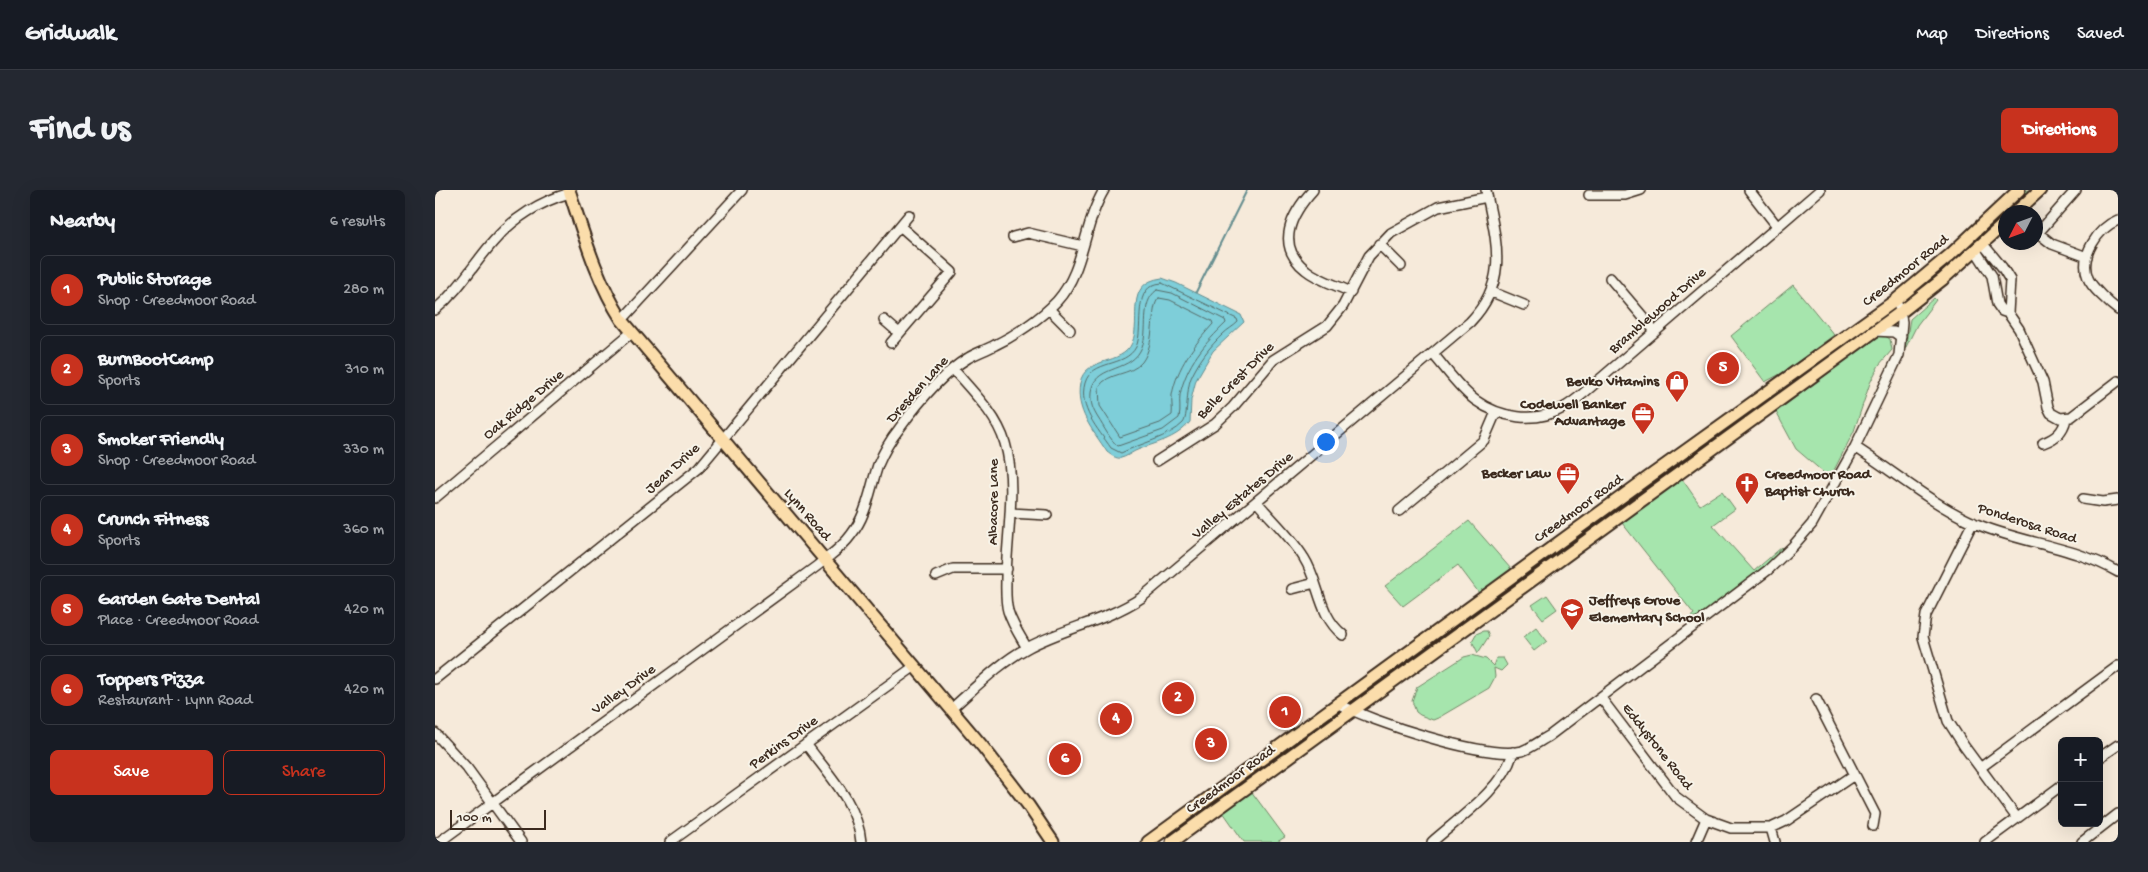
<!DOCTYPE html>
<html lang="en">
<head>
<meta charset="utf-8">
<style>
	:root { --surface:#171b24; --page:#242831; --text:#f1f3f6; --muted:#9ea1a6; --line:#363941; --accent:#c8321e }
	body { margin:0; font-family:"Gochi Hand",sans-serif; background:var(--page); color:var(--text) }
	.controls { position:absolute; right:15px; bottom:15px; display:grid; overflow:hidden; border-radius:8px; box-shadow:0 5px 20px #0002 }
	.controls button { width:45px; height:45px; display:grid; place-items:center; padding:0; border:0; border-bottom:1px solid var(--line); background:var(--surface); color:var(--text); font:25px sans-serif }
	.compass { position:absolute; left:1563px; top:15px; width:45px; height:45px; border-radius:50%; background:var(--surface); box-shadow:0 5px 20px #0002; rotate:228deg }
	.scale { position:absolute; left:15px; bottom:12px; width:96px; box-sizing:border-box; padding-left:5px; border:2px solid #3b2a1e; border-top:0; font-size:14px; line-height:18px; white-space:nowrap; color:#3b2a1e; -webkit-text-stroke:4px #f7f3e8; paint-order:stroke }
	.you { position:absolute; left:890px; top:251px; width:18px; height:18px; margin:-12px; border:4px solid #fff; border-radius:50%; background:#1a73e8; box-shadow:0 0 0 8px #1a73e833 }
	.badge { display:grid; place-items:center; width:32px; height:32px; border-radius:50%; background:var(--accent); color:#fff; font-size:16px; font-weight:700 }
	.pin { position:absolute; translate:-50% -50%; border:2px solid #fff; box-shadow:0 1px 5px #0006 }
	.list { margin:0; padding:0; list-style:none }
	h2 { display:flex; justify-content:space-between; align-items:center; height:65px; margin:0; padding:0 20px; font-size:21px }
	h2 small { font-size:16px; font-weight:400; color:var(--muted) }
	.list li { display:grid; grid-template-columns:32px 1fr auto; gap:15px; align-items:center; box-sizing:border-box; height:70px; margin:0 10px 10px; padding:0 10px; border:1px solid var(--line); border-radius:8px }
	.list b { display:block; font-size:19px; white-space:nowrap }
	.list p { margin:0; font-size:16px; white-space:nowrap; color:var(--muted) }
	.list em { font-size:16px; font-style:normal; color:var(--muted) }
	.actions { display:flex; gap:10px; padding:15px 20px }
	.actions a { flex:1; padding:11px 0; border:1px solid var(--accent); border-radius:8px; text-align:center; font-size:18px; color:var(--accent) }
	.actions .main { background:var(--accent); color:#fff }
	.map { position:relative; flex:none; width:1683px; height:652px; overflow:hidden; border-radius:8px }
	header { display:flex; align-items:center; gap:30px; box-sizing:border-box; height:70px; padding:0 25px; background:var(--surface); border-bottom:1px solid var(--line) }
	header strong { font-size:24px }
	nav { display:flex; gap:28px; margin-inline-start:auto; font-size:18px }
	.intro { display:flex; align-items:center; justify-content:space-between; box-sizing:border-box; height:120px; padding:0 30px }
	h1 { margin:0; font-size:35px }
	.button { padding:12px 22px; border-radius:8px; background:var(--accent); color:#fff; font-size:18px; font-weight:700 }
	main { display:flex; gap:30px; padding:0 30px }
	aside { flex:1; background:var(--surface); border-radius:8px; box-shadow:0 5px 20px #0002 }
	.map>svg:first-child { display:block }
	.green { fill:#a6e5ad; stroke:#708866 }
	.water { fill:#7eced9; stroke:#638c8e }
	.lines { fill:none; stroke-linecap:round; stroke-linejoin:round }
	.shore { stroke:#566c69; stroke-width:1 }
	.stream { stroke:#638c8e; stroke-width:2 }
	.minor-casing { stroke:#3b2a1e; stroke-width:12 }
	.major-casing { stroke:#3b2a1e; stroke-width:15 }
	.minor { stroke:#f7f3e8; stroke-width:9 }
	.major { stroke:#fbddab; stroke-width:11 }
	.labels { text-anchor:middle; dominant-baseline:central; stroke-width:4; stroke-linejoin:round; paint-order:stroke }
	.street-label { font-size:15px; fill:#3b2a1e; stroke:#f7f3e8 }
	.poi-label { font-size:15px; font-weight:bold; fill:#3b2a1e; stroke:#f7f3e8; text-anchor:end }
</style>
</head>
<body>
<header>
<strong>Gridwalk</strong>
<nav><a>Map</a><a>Directions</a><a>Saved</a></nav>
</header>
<div class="intro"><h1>Find us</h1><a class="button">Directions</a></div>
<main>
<aside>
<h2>Nearby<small>6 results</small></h2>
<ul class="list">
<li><span class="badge">1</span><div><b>Public Storage</b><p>Shop · Creedmoor Road</p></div><em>280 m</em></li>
<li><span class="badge">2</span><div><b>BurnBootCamp</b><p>Sports</p></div><em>310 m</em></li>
<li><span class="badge">3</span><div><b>Smoker Friendly</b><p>Shop · Creedmoor Road</p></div><em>330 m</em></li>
<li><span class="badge">4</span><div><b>Crunch Fitness</b><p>Sports</p></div><em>360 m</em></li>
<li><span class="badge">5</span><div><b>Garden Gate Dental</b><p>Place · Creedmoor Road</p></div><em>420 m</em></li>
<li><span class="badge">6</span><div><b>Toppers Pizza</b><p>Restaurant · Lynn Road</p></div><em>420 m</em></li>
</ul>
<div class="actions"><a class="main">Save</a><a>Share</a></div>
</aside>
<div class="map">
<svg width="1683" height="652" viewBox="0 0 1683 652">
	<rect width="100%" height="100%" fill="#f6eada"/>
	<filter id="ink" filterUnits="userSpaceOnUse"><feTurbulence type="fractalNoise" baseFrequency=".02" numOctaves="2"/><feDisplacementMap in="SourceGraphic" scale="10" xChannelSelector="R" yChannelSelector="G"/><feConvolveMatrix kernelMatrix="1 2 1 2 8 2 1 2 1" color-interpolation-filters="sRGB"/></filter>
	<g filter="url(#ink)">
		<!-- green -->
		<path class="green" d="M1589,0H1598L1574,22H1570V26L1541,54L1539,53Z
			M1358,95L1399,145L1349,182L1330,192L1296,146Z
			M1499,108L1501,110L1482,135L1470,159L1475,129Z
			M1424,143L1376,178L1350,201L944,496L942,494L992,458L1014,436Z
			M1448,145L1455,149L1457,160L1444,175L1435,193L1419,241L1395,288L1361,259L1341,222L1443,146Z
			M1247,289L1265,315L1287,301L1300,319L1278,335L1319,381L1347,357L1349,359L1337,372L1266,426L1254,428L1259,424L1187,333Z
			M1034,331L1076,379L1044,403L1023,375L968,416L950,396Z
			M1112,405L1122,419L1108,429L1097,415Z
			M1101,437L1112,451L1099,461L1088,447Z
			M1048,441H1052L1054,446L1043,463L1037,451L1041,444Z
			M1037,465L1051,469L1058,476L1061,468H1068L1072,475L1066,481L1059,478L1060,487L1054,498L1003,528L998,530L985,525L981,522L977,511L982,497L1029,467Z
			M822,579L802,599L754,634L752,632L789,601Z
			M816,601L850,647L842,652H809L788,622Z"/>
		<!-- water -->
		<path class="water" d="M727,88L741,93L806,125L809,132L778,161L761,190L756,210L755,232C740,250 721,252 700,261C696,263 691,267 686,268C681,269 676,265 672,262C658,240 640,221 645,193C650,166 687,176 697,153C707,130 688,93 727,88Z"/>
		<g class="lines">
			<!-- shore -->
			<path class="shore" d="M727,93L802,129L803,132C798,137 793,139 788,144C775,156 763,172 756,188C751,200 753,228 748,233C735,247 704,254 686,263L676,258C663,239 643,218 650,193C657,169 690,178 701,157C710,137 695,95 727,93Z
				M722,100L737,103L790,130L791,133C770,153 751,175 745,205C744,212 746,220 744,228L728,240L683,256C675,250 669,237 663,228C658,220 655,213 656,203C658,175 693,183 705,161C716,142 703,113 722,100Z
				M724,108L735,110L777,131L778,134C759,155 742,177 737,205C736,212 738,218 737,225L725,233L685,247L665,216L664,197C672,182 696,186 707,172C722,152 714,116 724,108Z"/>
			<!-- stream -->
			<path class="stream" d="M761,102L812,0"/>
			<!-- minor casing -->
			<g class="minor-casing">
				<path id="minor" d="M878,0C857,23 839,55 871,80C883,90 901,95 916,102
					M1314,0L1342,36
					M1641,0L1603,43L1617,54L1652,67
					M1154,5H1190L1206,0
					M1683,30C1663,38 1644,66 1653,88C1656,97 1675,114 1683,120
					M578,47L593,43L648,56
					M944,54L966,76
					M1548,54L1567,77L1575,90L1573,123
					M1541,61L1557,86L1562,114L1567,121L1573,123L1584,139L1608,192L1613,217L1616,223L1625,228L1636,227L1683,191
					M1175,88L1220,141
					M1057,102L1089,115
					M614,119L635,140
					M0,120C24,100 38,75 58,52C78,28 106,11 135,3
					M187,130L307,0
					M449,130L464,143
					M1439,141L1459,142L1466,147
					M456,153L517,82L465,36
					M998,164C1012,180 1024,198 1040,210C1065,228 1100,234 1128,218C1136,214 1143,208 1150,202L1385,0
					M518,179C537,201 562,225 570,253C582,293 572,345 571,387C571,398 570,410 573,421C577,434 585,446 592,458
					M1608,253C1621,248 1628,242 1631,229
					M1420,257C1459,282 1497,314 1539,333C1585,353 1639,356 1683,382
					M722,271L780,234L798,217L838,170L892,136L908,116L934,66L956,43L1003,17L1052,7
					M0,308L197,142
					M1648,309L1668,312L1683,310
					M822,312C837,330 857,348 869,368C885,393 883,425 908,445
					M964,321L1049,250L1061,222
					M575,323L612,325
					M1538,332L1491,425L1488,447L1513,531L1529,556L1582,628
					M501,386L518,379H572
					M857,399L880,393
					M0,489L264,278L474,25
					M1166,508L1241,607L1271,629L1296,638H1336L1351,631L1419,585
					M1381,509L1440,624L1438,636
					M902,513C935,531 1051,570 1087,561C1096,558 1105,551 1114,546L1333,380L1358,356L1377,334L1420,257L1464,165L1467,132L1464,117
					M516,519C540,498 565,472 594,457C630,438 671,431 706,408L1035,132C1075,90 1061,51 1051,0
					M0,543L32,578L86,652
					M371,554C393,584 423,614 426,652
					M1664,568L1683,555
					M1545,578L1683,476
					M1336,638L1340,652
					M4,652L382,376C394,366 407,358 416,345C432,325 435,299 443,275C448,263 456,249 464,239C482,214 506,184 533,168C541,163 551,160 560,155C581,145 606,128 622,111C650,80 648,35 669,0
					M235,652L480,476
					M997,652C1024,628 1069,598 1078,562
					M1261,652L1271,629
					M1550,652L1627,595
					M1647,652L1683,624"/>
			</g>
			<!-- major casing -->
			<g class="major-casing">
				<path id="major" d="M134,0C149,45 161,89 187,130L548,557L593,615L618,652
					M1581,22L1605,0
					M713,652L1211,289L1461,110L1515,65L1584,0
					M737,652L1466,122L1508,89L1570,33"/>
			</g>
			<!-- minor -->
			<use href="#minor" class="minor"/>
			<!-- major -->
			<use href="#major" class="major"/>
		</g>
	</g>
	<!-- icons -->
	<defs>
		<g id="shop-pin" transform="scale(1.25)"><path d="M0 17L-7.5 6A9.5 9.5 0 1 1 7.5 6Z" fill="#c8321e" stroke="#f7f3e8"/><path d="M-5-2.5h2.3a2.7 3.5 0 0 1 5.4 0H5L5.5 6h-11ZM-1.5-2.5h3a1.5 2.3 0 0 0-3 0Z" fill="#fff"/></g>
		<g id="office-pin" transform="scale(1.25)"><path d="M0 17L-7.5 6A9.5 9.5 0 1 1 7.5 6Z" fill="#c8321e" stroke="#f7f3e8"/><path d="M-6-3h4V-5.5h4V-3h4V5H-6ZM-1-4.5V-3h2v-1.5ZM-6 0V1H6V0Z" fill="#fff"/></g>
		<g id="church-pin" transform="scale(1.25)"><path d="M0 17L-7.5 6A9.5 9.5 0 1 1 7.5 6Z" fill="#c8321e" stroke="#f7f3e8"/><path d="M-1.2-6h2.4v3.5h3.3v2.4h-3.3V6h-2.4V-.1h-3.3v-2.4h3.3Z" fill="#fff"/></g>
		<g id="school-pin" transform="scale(1.25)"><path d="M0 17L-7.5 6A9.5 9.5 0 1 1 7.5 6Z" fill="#c8321e" stroke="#f7f3e8"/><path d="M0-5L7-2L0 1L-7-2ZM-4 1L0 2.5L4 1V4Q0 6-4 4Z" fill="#fff"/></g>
	</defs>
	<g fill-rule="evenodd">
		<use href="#shop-pin" x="1242" y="192"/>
		<use href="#office-pin" x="1208" y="224"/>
		<use href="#office-pin" x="1133" y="284"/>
		<use href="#church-pin" x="1312" y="294"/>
		<use href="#school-pin" x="1137" y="420"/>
	</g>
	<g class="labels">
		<!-- street labels -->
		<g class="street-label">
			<text transform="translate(1471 81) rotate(-39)">Creedmoor Road</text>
			<text transform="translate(1223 121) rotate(-41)">Bramblewood Drive</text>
			<text transform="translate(801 191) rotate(-45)">Belle Crest Drive</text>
			<text transform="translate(483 200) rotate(-48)">Dresden Lane</text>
			<text transform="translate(89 215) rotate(-40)">Oak Ridge Drive</text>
			<text transform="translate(238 279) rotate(-42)">Jean Drive</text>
			<text transform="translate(808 306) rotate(-40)">Valley Estates Drive</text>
			<text transform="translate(559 312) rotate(-90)">Albacore Lane</text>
			<text transform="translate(1144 319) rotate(-36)">Creedmoor Road</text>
			<text transform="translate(372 325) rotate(49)">Lynn Road</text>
			<text transform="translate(1592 334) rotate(18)">Ponderosa Road</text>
			<text transform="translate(189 500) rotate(-36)">Valley Drive</text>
			<text transform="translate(349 553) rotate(-36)">Perkins Drive</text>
			<text transform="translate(1222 557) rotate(52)">Eddystone Road</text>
			<text transform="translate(796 590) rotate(-36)">Creedmoor Road</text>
		</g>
		<!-- poi labels -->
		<g class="poi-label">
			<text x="1224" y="192">Bevko Vitamins</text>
			<text x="1190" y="215">Codewell Banker<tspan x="1190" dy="17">Advantage</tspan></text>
			<text x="1116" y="284">Becker Law</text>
			<text x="1330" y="285" text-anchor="start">Creedmoor Road<tspan x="1330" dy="17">Baptist Church</tspan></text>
			<text x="1154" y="411" text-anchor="start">Jeffreys Grove<tspan x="1154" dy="17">Elementary School</tspan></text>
		</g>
	</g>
</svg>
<div class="controls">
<button>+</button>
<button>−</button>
</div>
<svg class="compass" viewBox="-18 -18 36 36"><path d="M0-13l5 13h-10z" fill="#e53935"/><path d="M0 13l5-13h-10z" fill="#9ea1a6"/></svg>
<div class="scale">100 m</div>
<div class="you"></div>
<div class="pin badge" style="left:850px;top:522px">1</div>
<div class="pin badge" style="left:743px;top:508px">2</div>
<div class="pin badge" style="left:776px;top:554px">3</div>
<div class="pin badge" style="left:681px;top:529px">4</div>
<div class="pin badge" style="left:1288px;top:178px">5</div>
<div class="pin badge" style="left:630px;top:569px">6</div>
</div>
</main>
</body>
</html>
